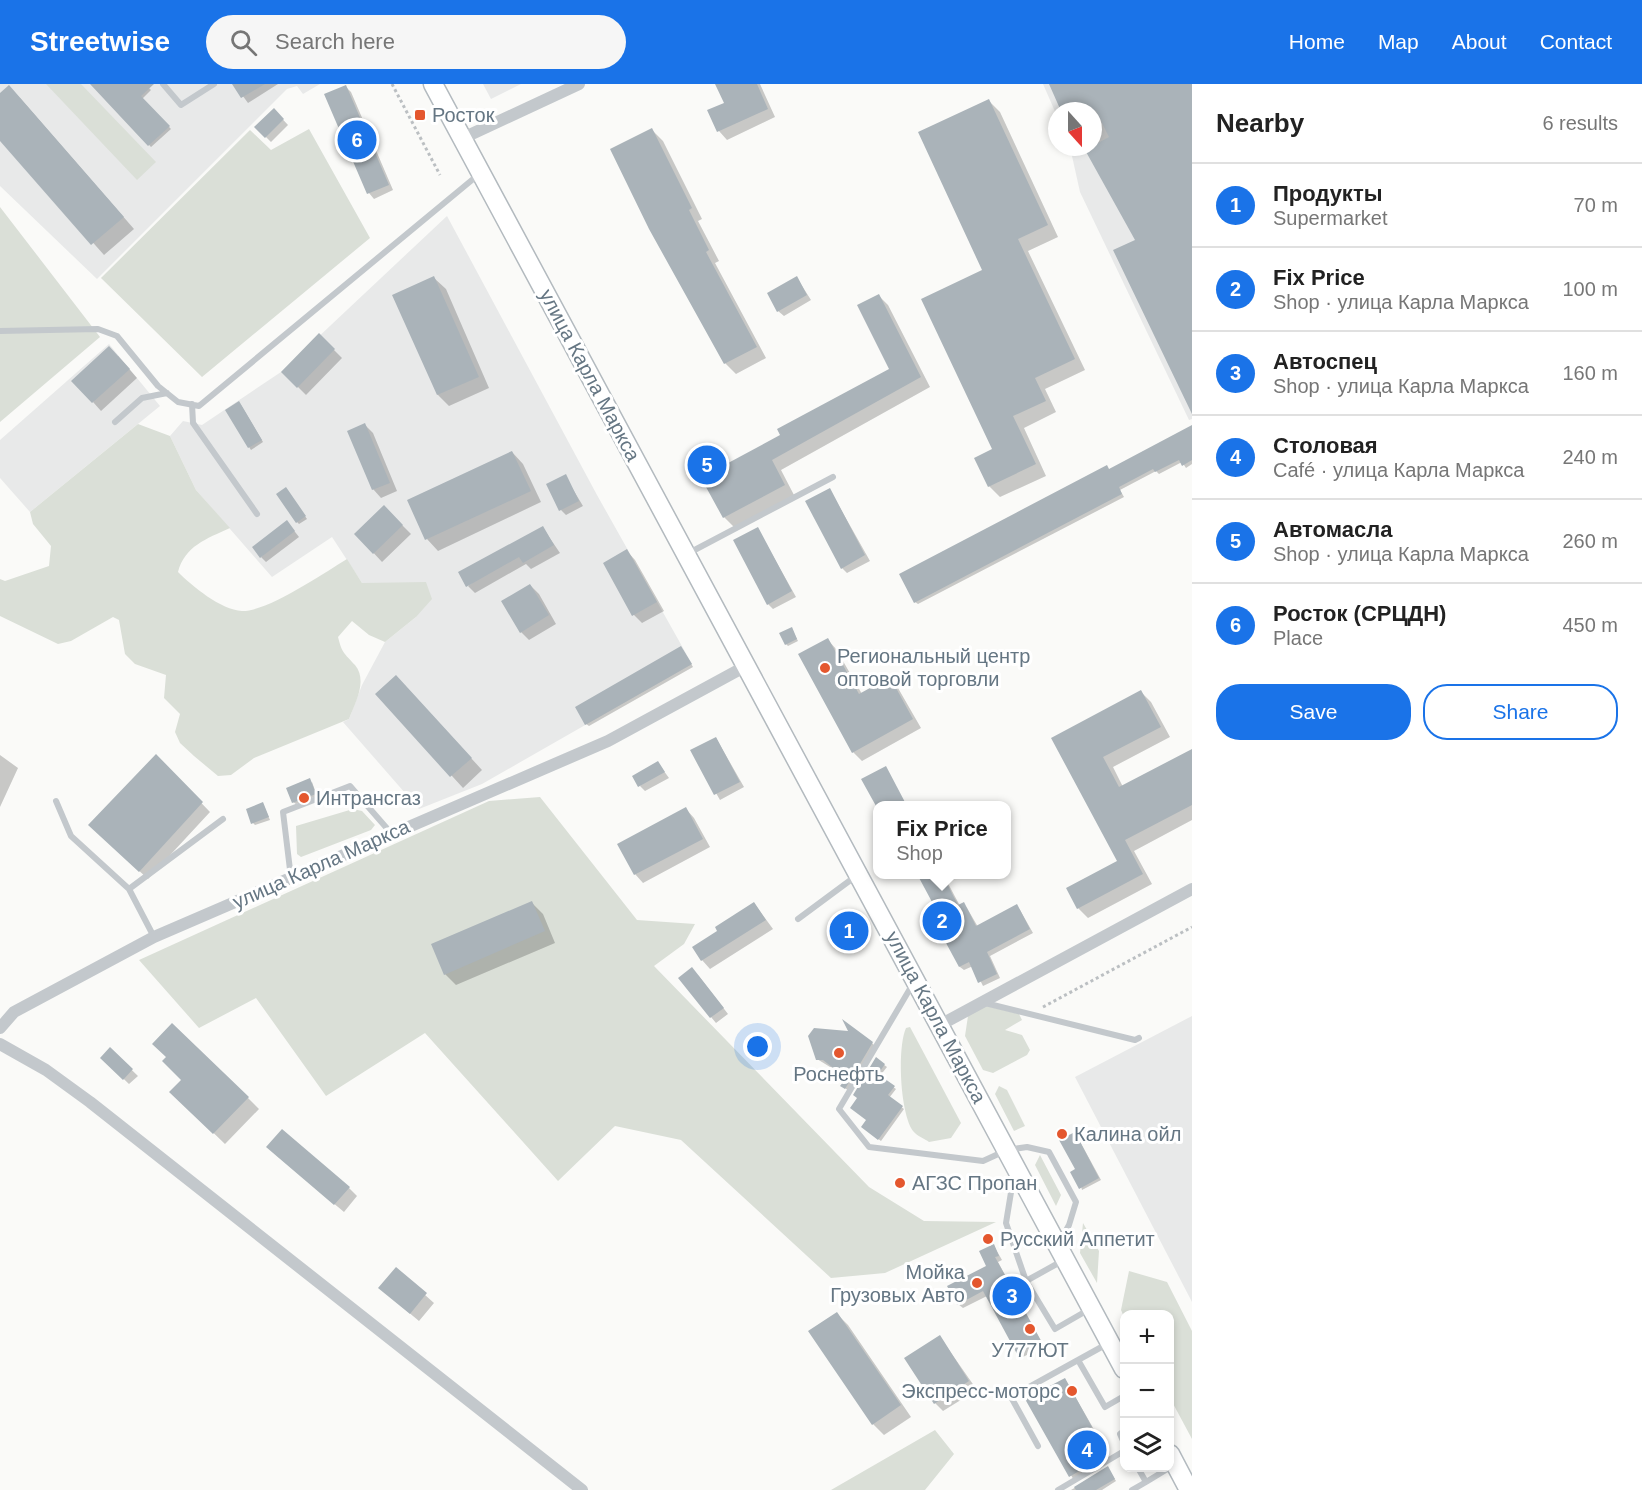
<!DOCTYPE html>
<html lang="en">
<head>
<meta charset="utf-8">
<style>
	:root { --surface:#fff; --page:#f6f6f6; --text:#222; --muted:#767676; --line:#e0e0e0; --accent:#1a73e8 }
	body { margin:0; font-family:Helvetica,sans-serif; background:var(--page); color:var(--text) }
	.controls { position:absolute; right:18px; bottom:18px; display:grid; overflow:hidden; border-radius:12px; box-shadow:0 3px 9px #0003 }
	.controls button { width:54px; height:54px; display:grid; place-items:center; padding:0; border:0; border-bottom:2px solid var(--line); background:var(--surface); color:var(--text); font:30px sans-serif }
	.compass { position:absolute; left:1048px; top:18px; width:54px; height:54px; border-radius:50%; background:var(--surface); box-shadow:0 3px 9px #0003; rotate:159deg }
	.you { position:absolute; left:758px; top:963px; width:21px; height:21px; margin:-15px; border:4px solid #fff; border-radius:50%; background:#1a73e8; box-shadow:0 0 0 9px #1a73e833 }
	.badge { display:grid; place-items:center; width:39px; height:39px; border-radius:50%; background:var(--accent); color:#fff; font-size:20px; font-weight:700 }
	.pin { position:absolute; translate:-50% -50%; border:3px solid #fff; box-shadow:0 2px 6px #0006 }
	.popup { position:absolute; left:873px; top:717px; width:138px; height:78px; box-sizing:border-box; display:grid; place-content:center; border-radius:12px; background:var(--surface); filter:drop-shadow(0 2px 4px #0005); font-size:20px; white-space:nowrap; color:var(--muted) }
	.popup b { font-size:22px; color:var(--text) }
	.popup::after { content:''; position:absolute; left:50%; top:100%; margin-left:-12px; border:12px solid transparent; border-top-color:var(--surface) }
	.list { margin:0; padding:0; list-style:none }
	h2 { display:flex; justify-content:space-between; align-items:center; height:78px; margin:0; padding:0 24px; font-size:26px }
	h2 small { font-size:20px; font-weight:400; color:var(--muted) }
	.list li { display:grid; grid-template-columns:39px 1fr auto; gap:18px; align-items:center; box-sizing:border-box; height:84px; padding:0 24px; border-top:2px solid var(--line) }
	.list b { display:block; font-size:22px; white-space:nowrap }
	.list p { margin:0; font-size:20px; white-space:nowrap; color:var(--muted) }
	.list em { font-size:20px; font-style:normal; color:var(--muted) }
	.actions { display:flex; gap:12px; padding:18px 24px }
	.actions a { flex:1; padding:14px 0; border:2px solid var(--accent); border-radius:24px; text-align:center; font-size:21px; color:var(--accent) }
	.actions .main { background:var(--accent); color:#fff }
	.icon { flex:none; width:33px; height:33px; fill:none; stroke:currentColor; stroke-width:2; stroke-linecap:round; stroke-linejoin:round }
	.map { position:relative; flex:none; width:1192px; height:1406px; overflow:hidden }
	header { display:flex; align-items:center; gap:36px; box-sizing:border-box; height:84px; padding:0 30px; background:var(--accent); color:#fff }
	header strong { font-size:28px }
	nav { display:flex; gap:33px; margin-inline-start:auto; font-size:21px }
	.search { width:420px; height:54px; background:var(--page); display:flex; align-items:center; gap:15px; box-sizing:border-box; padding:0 21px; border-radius:33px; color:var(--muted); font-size:22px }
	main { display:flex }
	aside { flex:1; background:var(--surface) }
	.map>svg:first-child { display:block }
	.built { fill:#e8e9e9 }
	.green { fill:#dadfd7 }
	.shadow { fill:#0003 }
	.building { fill:#aab3b9 }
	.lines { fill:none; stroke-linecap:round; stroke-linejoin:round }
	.secondary-casing { stroke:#b3babf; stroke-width:21 }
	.path { stroke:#bbbfc2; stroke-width:3; stroke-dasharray:3 3; stroke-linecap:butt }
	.service { stroke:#c3c8cc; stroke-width:6 }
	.minor { stroke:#c3c8cc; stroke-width:12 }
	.secondary { stroke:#fff; stroke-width:18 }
	.poi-dot { fill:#e4572e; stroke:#fff; stroke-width:2 }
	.labels { text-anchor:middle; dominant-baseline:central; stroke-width:6; stroke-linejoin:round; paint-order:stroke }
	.poi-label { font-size:20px; fill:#657683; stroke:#fff; text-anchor:start }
	.street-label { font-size:20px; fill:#657683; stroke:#fff }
</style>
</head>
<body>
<header>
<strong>Streetwise</strong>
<div class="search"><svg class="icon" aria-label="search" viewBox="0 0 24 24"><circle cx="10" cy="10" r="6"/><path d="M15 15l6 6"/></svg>Search here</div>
<nav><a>Home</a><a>Map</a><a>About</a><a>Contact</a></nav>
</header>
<main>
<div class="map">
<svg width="1192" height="1406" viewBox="0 0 1192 1406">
	<rect width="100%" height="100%" fill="#fafaf8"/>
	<!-- built -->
	<path class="built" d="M0,0H320L303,10L297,2L287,5L97,195L0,102Z
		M483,0H521L491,15Z
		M1043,0H1192V335L1189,336L1080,108L1070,63H1093V27H1057V32Z
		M447,132L597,411L692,580L482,700L419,725L343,638L349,635L362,601L385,558L416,533L362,499L332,453L272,493L196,406L170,352L183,337L202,341L281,288Z
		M109,260L160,322L30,428L0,394V356Z
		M1192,932V1218L1075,993Z"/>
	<!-- green -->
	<path class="green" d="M46,0H81L156,78L137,96Z
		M309,45L370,154L202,293L101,194L250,46L271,66Z
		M0,123L100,253L0,338Z
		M138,340L170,352L196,406L230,444C206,455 185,462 178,488C192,502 221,526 242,527C267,528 324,489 347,475L362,499L426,498L432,515L416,533L385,558L369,551L352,537L338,553C342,569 344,569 355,581C368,597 355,619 349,635L254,674L231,691L218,692L194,672L180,659L175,648L180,630L164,614L166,591L135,580L125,570L119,536L113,533L71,557L58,560L0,532V495L5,497L49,482L51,462L33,440L30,428Z
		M540,713L637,836L695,840L684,860L654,882L869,1103L924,1137L996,1138L885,1189L831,1194L681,1056L615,1042L558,1097L425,949L326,1012L256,914L199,944L139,876L489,717Z
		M353,725L362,727L375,741L371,746L301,773L297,770L296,742Z
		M983,921L1019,930L1022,936L1005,946L1022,951L1030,966L1027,971L993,989L983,986L965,952L968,932Z
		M910,943L961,1039L951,1054L929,1058C925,1055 917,1052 913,1047C900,1029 897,964 906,944Z
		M999,1002L1007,1006L1025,1042L1014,1047L995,1010Z
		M1040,1071L1061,1111L1056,1122L1035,1081Z
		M1083,1139L1099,1167L1097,1199L1080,1169Z
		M1129,1187L1167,1198L1192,1247V1355L1170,1314V1230L1124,1233L1121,1226Z
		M935,1346L954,1370L925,1406H831Z"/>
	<!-- shadow -->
	<path class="shadow" d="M92,0H145L151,6L142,15L171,45L151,63Z
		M234,0H278L248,19Z
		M721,0H760L775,33L727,56L719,47L709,27L726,19Z
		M1050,0H1192V327L1115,167L1137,157L1086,63H1093V27H1062Z
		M346,3L351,8L393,106L374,115L369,109Z
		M0,11L20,14L134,145L104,171L0,54Z
		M989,17L1000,28L1058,153L1028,167L1085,286L1045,305L1056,328L1024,344L1046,392L1000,413L989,402L994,366L984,186Z
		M274,26L288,41L271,58L256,43Z
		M652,46L663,57L702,135L698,137L719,177L715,179L766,274L736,290L725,279L651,144Z
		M434,194L446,205L489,304L449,322L438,311L394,212Z
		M797,194L811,216L784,232L778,227Z
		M879,212L888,221L930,303L781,386L794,411L734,443L724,433L711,376L720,385L782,351L891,285Z
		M319,251L342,274L306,311L283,288Z
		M118,272L137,294L101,327L93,318Z
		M241,321L263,358L251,366L249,363Z
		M365,341L373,349L397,407L381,414L373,405Z
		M1192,343V380L1186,384L1182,378L1159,390L1156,387L1120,406L1124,413L918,520L915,518L1110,386Z
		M512,368L523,380L541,418L438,467L427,455Z
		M565,392L583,422L566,431L561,426Z
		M830,406L870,477L847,489L842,484Z
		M288,407L307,435L299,440L297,438Z
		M384,423L411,450L382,478L356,450Z
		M292,444L299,453L266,478L261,473Z
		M543,444L560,469L531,485L526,480L475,509L468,502Z
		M758,445L796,513L773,525L768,520Z
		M627,467L635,476L664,527L642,539L634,531Z
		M530,501L539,510L556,540L529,556L521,548Z
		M793,547L798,557L788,562L786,560Z
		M828,556L836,565L862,610L890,595L898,604L921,644L862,677L853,668Z
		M683,566L693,583L589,642L586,640L577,623Z
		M407,604L482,686L463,704L377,610Z
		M1141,608L1151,618L1170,653L1113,683L1123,703L1192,666V736L1134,767L1152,800L1088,834L1078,824L1119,778L1053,654Z
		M716,654L744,703L720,716L692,667Z
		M0,671L18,684L0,723Z
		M156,672L210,728L148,795L98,749Z
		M658,679L669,694L645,707L640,702Z
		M312,698L317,712L296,720L293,718Z
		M263,720L270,736L255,741L253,739Z
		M686,725L694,734L710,763L643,799L635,790Z
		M919,790H943L960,822L963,820L967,824L978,843L1016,822L1020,826L1033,849L990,872L1000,894L983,902L973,882L964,886L960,883L941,832Z
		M532,819L543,830L555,859L456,901L445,890Z
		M754,819L773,845L710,885L702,876L720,847Z
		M698,891L728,930L716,939L711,933Z
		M872,959L875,962L849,1007L842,1002L848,994L817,975Z
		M110,965L138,992L129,1000L102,974Z
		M876,975L887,983L879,993L896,1005L889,1014L904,1025L881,1057L865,1045L868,1036L859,1015Z
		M171,1008L248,1014L259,1025L225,1060Z
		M1077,1052L1101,1096L1082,1106L1077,1086Z
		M276,1071L349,1104L357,1112L344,1128Z
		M994,1162L1002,1176L998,1178L1044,1262L1023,1273L987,1212L963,1224L958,1220L988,1183Z
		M396,1185L434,1219L419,1237L389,1212Z
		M837,1230L848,1241L911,1333L884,1351L873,1340Z
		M940,1253L977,1306L943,1327L935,1319Z
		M1065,1295L1096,1349L1086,1354L1102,1382L1075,1398L1027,1316Z
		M1108,1384L1116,1397L1102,1406H1071Z"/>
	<!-- building -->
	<path class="building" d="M90,0H154L141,12L170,42L148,62Z
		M232,0H265L241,14Z
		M715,0H757L768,25L717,48L707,26L724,19Z
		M1049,0H1192V330L1113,166L1135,156L1085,66L1109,53L1096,27H1061Z
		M9,1L124,133L91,161L0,57V9Z
		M346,1L389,101L367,110L324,10Z
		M989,15L1048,141L1018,155L1075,275L1035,294L1046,317L1013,332L1036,380L988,403L974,374L992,365L921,215L982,186L918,48Z
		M274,24L284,35L265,54L254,43Z
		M652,44L692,124L689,126L709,166L706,168L757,263L724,280L649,145L610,65Z
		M434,192L479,293L437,311L392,211Z
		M797,192L807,211L777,228L767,209Z
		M879,210L921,293L772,376L785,401L723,434L695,383L711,374L717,385L780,351L777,345L889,285L857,221Z
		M319,249L335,265L297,304L281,288Z
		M109,262L130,285L92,319L71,297Z
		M239,317L262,356L248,364L225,326Z
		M365,339L390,399L372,406L347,347Z
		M1192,341V376L1182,382L1179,376L1155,388L1153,385L1119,403L1122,410L914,519L899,490L1107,381L1109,385Z
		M512,367L531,407L425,456L407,416Z
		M566,390L579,417L559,427L546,400Z
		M286,403L306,432L296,439L276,410Z
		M830,404L865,471L841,485L805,417Z
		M384,421L403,441L373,470L354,450Z
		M287,436L295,447L260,474L252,463Z
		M543,442L554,461L523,479L519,473L466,503L458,488Z
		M758,443L792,507L767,521L733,456Z
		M627,465L657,518L632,532L603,479Z
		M530,500L549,531L520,549L501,517Z
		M792,543L797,555L785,561L779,549Z
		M828,554L859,610L890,593L913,635L852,669L798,570Z
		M681,562L692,580L585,641L575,623Z
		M396,591L472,674L450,693L375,610Z
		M1141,606L1161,643L1103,673L1119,703L1192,665V721L1125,756L1143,790L1077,825L1066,804L1117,777L1051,654Z
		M716,653L740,698L714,711L690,666Z
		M156,670L203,718L139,788L88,741Z
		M658,677L665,688L638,703L632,692Z
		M886,682L907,722H876L861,695Z
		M310,694L316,710L292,719L286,704Z
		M263,718L269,733L251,740L246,725Z
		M686,723L703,755L634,791L617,760Z
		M917,790H942L958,821L964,818L976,842L1017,820L1030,845L987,868L997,890L978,899L969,878L959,883L933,835L939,831Z
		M532,817L545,847L444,891L431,860Z
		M754,818L766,836L701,877L692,863L717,847L715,843Z
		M692,883L724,924L710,934L678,894Z
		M842,935L873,958L845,1005L840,1002L846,994L823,976H816L808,952L814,944L848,947Z
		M172,939L249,1013L213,1050L169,1008L181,996L162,977L166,973L152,960Z
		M110,963L133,985L123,996L100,974Z
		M876,973L885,980L878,990L895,1002L888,1011L903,1022L878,1056L861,1043L866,1036L850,1024L857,1014L853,1011Z
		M282,1045L350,1103L334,1121L266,1063Z
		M1075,1048L1099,1094L1079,1105L1070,1088L1075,1085L1059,1056Z
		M994,1160L999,1172L995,1173L1041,1257L1017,1270L983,1207L957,1221L947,1202L986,1182L979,1167Z
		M396,1183L427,1209L410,1230L378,1204Z
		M837,1228L901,1321L872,1341L808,1247Z
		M940,1251L969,1297L934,1320L904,1274Z
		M1065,1294L1092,1343L1082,1349L1098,1376L1069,1393L1025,1315Z
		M1108,1382L1115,1395L1096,1406H1076L1074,1403Z"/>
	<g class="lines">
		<!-- secondary casing -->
		<g class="secondary-casing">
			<path id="secondary" d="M433,0L1124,1285
				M1170,1370L1189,1406"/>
		</g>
		<!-- path -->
		<path class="path" d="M392,0L440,91
			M1043,923L1192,843"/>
		<!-- service -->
		<path class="service" d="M163,0L181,21L214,0
			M0,247L98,245L117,252L158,302L178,318L199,322L478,91
			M192,320L193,339L257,430
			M115,338L142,314L167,309
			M687,470L833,393
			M56,717L71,752L129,805L154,853
			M291,794L283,728L350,702L391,749
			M129,805L223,735
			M798,835L856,792
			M914,898L839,1025L869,1063L983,1077L1007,1066L1027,1063L1049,1068L1076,1118L1069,1141L1059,1159
			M985,919L1135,956L1139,954
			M1014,1090L1006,1139L1026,1197
			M1064,1176L1026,1197L1055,1245L1088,1226
			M1078,1276L1105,1323L1124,1312
			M1124,1347L1120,1350L1124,1359
			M1038,1362L1011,1313L1107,1260
			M1138,1384L1146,1398L1169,1384
			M1058,1406L1124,1367
			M1132,1406L1146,1398"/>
		<!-- minor -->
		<path class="minor" d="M463,54L579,0
			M940,941L1192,805
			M0,944L14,928L154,853L608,657L746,582
			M0,960L46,986L90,1018L582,1406"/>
		<!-- secondary -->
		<use href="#secondary" class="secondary"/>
	</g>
	<!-- markers -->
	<g class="poi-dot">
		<rect x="414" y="25" width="12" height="12" rx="3"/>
		<circle cx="825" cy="584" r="6"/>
		<circle cx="304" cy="714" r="6"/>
		<circle cx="839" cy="969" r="6"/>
		<circle cx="1062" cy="1050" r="6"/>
		<circle cx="900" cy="1099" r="6"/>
		<circle cx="988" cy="1155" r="6"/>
		<circle cx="977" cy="1199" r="6"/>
		<circle cx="1030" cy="1245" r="6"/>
		<circle cx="1072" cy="1307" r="6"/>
	</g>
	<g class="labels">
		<!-- poi labels -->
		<g class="poi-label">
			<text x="432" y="31">Росток</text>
			<text x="837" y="572">Региональный центр<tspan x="837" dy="23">оптовой торговли</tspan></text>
			<text x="316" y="714">Интрансгаз</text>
			<text x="839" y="990" text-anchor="middle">Роснефть</text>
			<text x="1074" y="1050">Калина ойл</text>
			<text x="912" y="1099">АГЗС Пропан</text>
			<text x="1000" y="1155">Русский Аппетит</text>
			<text x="965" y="1188" text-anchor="end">Мойка<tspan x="965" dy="23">Грузовых Авто</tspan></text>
			<text x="1030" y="1266" text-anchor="middle">У777ЮТ</text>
			<text x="1060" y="1307" text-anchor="end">Экспресс-моторс</text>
		</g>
		<!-- street labels -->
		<g class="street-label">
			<text transform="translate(590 291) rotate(62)">улица Карла Маркса</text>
			<text transform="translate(321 780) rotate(-24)">улица Карла Маркса</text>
			<text transform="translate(936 933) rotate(62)">улица Карла Маркса</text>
		</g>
	</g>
</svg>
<div class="controls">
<button>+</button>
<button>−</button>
<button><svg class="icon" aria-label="layers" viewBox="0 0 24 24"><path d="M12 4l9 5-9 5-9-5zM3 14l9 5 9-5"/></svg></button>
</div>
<svg class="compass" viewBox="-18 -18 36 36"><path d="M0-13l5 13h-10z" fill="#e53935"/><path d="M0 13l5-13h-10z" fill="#767676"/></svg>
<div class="you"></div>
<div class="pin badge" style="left:849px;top:847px">1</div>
<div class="pin badge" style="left:942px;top:837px">2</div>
<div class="popup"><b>Fix Price</b>Shop</div>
<div class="pin badge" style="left:1012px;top:1212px">3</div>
<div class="pin badge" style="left:1087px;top:1366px">4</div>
<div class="pin badge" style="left:707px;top:381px">5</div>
<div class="pin badge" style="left:357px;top:56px">6</div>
</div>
<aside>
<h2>Nearby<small>6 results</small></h2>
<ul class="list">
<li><span class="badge">1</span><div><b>Продукты</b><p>Supermarket</p></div><em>70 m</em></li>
<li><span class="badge">2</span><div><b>Fix Price</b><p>Shop · улица Карла Маркса</p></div><em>100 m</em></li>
<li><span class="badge">3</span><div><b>Автоспец</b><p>Shop · улица Карла Маркса</p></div><em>160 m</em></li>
<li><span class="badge">4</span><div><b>Столовая</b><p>Café · улица Карла Маркса</p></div><em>240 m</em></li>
<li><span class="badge">5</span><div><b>Автомасла</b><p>Shop · улица Карла Маркса</p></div><em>260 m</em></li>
<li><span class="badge">6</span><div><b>Росток (СРЦДН)</b><p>Place</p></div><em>450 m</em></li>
</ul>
<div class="actions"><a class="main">Save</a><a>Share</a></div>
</aside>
</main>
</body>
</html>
